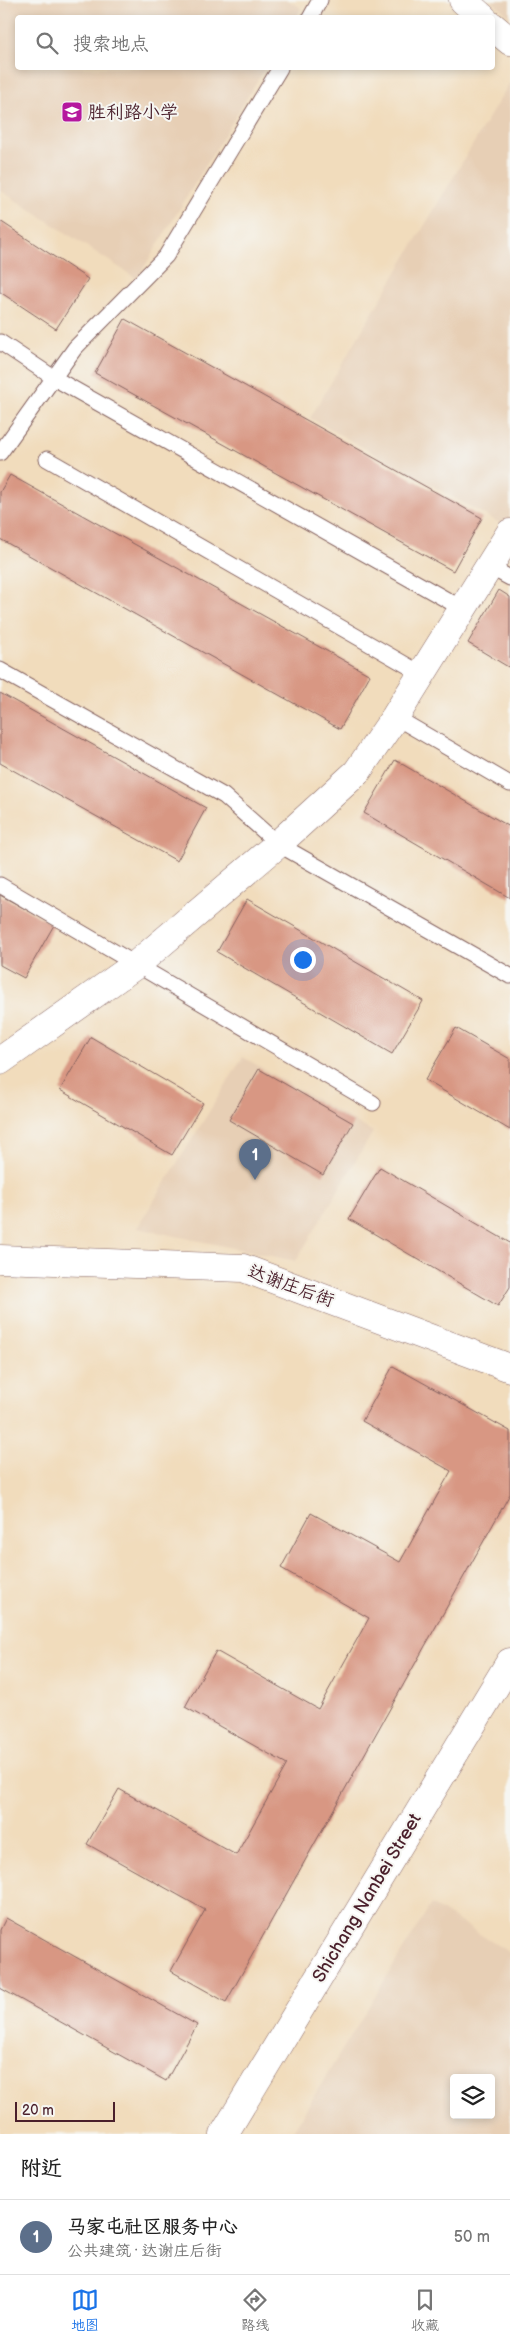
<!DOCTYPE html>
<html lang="zh">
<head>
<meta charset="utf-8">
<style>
	:root { --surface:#fff; --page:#f6f6f6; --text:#222; --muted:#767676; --line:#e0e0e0; --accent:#1a73e8 }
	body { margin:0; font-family:"Balsamiq Sans","LXGW WenKai TC",sans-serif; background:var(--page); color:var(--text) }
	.controls { position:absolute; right:15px; bottom:15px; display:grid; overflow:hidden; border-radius:5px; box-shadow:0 2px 8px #0003 }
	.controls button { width:45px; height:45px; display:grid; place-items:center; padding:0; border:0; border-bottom:1px solid var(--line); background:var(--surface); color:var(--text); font:25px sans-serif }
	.scale { position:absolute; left:15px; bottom:12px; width:100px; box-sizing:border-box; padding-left:5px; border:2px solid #4a1f2b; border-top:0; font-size:14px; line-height:18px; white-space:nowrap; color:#4a1f2b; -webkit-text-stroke:4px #f6f6f2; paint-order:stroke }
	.you { position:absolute; left:302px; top:959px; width:18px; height:18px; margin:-12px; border:4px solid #fff; border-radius:50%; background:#1a73e8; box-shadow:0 0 0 8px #1a73e833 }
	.badge { display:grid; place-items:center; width:32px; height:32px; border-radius:50%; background:var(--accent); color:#fff; font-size:16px; font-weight:700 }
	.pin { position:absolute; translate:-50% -41px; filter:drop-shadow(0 1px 2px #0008) }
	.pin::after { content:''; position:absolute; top:26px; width:18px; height:15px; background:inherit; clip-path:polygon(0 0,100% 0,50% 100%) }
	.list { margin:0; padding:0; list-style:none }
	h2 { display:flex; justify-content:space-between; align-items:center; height:65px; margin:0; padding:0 20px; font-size:21px }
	h2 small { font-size:16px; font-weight:400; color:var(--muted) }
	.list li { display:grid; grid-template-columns:32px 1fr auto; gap:15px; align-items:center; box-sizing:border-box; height:75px; padding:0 20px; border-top:1px solid var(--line) }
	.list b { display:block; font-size:19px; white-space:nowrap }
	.list p { margin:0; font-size:16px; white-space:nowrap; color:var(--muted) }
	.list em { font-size:16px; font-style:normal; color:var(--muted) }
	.icon { flex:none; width:28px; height:28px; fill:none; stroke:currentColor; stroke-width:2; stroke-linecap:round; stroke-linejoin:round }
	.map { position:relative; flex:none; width:510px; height:2134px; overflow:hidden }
	.search { position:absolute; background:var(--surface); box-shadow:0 2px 8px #0003; left:15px; right:15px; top:15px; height:55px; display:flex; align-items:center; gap:12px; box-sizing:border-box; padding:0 18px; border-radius:5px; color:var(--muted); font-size:19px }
	.sheet { height:140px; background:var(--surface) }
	nav { display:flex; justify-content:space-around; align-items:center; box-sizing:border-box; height:70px; border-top:1px solid var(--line); background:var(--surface); font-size:14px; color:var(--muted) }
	nav a { display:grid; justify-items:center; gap:2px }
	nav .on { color:var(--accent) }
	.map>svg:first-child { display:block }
	.built { fill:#e7cfb5; fill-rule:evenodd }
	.building { fill:#d89783 }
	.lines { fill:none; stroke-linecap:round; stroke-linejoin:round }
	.lane-casing { stroke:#84615e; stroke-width:17 }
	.street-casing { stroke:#84615e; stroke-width:29 }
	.secondary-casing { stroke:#84615e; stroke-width:29 }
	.lane { stroke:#fff; stroke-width:15 }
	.street { stroke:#fff; stroke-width:28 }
	.secondary { stroke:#fff; stroke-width:28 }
	.labels { text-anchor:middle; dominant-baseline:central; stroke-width:4; stroke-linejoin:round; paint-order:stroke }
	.poi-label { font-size:18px; fill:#4a1f2b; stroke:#f6f6f2; text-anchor:start }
	.street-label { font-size:18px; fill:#4a1f2b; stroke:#f6f6f2 }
</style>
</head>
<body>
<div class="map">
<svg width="510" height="2134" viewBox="0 0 510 2134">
	<rect width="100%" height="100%" fill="#f6f6f2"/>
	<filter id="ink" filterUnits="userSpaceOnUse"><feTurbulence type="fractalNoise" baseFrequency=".02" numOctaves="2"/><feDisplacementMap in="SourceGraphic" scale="10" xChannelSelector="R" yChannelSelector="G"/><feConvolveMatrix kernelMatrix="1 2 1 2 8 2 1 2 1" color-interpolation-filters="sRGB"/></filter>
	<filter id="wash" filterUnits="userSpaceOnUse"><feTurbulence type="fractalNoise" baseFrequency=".0096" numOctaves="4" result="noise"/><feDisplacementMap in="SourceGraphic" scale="20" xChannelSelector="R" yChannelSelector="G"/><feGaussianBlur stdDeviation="1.12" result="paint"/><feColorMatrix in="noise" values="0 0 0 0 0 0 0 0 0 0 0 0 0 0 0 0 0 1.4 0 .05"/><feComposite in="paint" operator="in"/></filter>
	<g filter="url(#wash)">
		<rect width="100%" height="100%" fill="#f1dcbc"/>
		<!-- built -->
		<path class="built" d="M0,0H288L301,8L296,18H18V68H265L137,279L0,190Z
			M491,0H510V17Z
			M510,82V523L507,527L310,418Z
			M243,1057L373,1132L296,1261L137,1228Z
			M431,1904L510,1953V2134H291ZM454,2078H491V2115H454Z"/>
		<g id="blocks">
			<!-- building -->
			<path class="building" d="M0,221L88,279L56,329L0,292Z
				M125,319L482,518L453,571L95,373Z
				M10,475L370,675L340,729L0,539V492Z
				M499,590L510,597V668L468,643Z
				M0,693L206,808L177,861L0,763Z
				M395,760L510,827V898L364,813Z
				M0,895L54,925L24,978L0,965Z
				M247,899L423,1001L392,1054L217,952Z
				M456,1028L510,1059V1130L425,1080Z
				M91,1037L203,1103L172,1155L60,1090Z
				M259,1069L353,1123L323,1175L229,1120Z
				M380,1167L510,1243V1287L498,1306L349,1219Z
				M393,1366L510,1431V1494L226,2002L171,1971L205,1910L87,1844L119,1789L236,1855L287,1764L185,1707L216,1651L318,1709L369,1618L281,1568L311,1513L400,1562L451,1471L362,1421Z
				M6,1918L197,2025L166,2081L0,1988V1930Z"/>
		</g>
	</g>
	<g filter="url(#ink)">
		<use href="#blocks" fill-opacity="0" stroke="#84615e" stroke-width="1"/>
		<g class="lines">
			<!-- lane casing -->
			<g class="lane-casing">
				<path id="lane" d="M310,18L320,0
					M0,342L54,378L463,609
					M0,453L75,348L166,256L280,68
					M47,459L422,674
					M490,567L510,578
					M0,670L224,796L278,844L510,976
					M395,717L510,784
					M0,885L373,1103"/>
			</g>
			<!-- street casing -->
			<g class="street-casing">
				<path id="street" d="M463,0L483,18
					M492,26L510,41
					M0,1061L137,964L278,844L357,772L395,717L510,533
					M0,1259L243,1268L510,1368"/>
			</g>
			<!-- secondary casing -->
			<g class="secondary-casing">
				<path id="secondary" d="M224,2134L510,1662"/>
			</g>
			<!-- lane -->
			<use href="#lane" class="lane"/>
			<!-- street -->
			<use href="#street" class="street"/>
			<!-- secondary -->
			<use href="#secondary" class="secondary"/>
		</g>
	</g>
	<!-- icons -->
	<defs>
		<g id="school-square" transform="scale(1.125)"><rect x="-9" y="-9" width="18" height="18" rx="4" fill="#b5179e" stroke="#f6f6f2"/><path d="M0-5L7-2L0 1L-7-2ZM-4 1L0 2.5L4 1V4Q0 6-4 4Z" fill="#fff"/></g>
	</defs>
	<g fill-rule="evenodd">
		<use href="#school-square" x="72" y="112"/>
	</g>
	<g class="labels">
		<!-- poi labels -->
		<g class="poi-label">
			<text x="88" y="112">胜利路小学</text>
		</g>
		<!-- street labels -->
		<g class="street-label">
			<text transform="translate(291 1286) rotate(20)">达谢庄后街</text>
			<text transform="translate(367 1898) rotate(-59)">Shichang Nanbei Street</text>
		</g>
	</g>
</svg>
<div class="controls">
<button><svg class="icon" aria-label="layers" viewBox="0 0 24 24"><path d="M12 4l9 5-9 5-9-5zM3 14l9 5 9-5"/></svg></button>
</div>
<div class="scale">20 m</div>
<div class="you"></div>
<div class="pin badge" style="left:255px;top:1180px;background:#5c6f8a">1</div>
<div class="search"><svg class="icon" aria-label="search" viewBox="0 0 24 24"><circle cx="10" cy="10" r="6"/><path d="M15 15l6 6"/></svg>搜索地点</div>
</div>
<section class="sheet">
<h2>附近<small></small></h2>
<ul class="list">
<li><span class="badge" style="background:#5c6f8a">1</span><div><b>马家屯社区服务中心</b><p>公共建筑 · 达谢庄后街</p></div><em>50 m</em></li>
</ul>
</section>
<nav>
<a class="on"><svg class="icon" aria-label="map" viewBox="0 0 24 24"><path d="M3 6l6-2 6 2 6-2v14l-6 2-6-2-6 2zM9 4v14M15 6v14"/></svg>地图</a>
<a><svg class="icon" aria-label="directions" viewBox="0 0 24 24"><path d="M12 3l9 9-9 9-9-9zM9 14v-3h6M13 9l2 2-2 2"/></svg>路线</a>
<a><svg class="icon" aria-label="saved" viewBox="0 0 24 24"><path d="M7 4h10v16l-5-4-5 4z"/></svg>收藏</a>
</nav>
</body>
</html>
